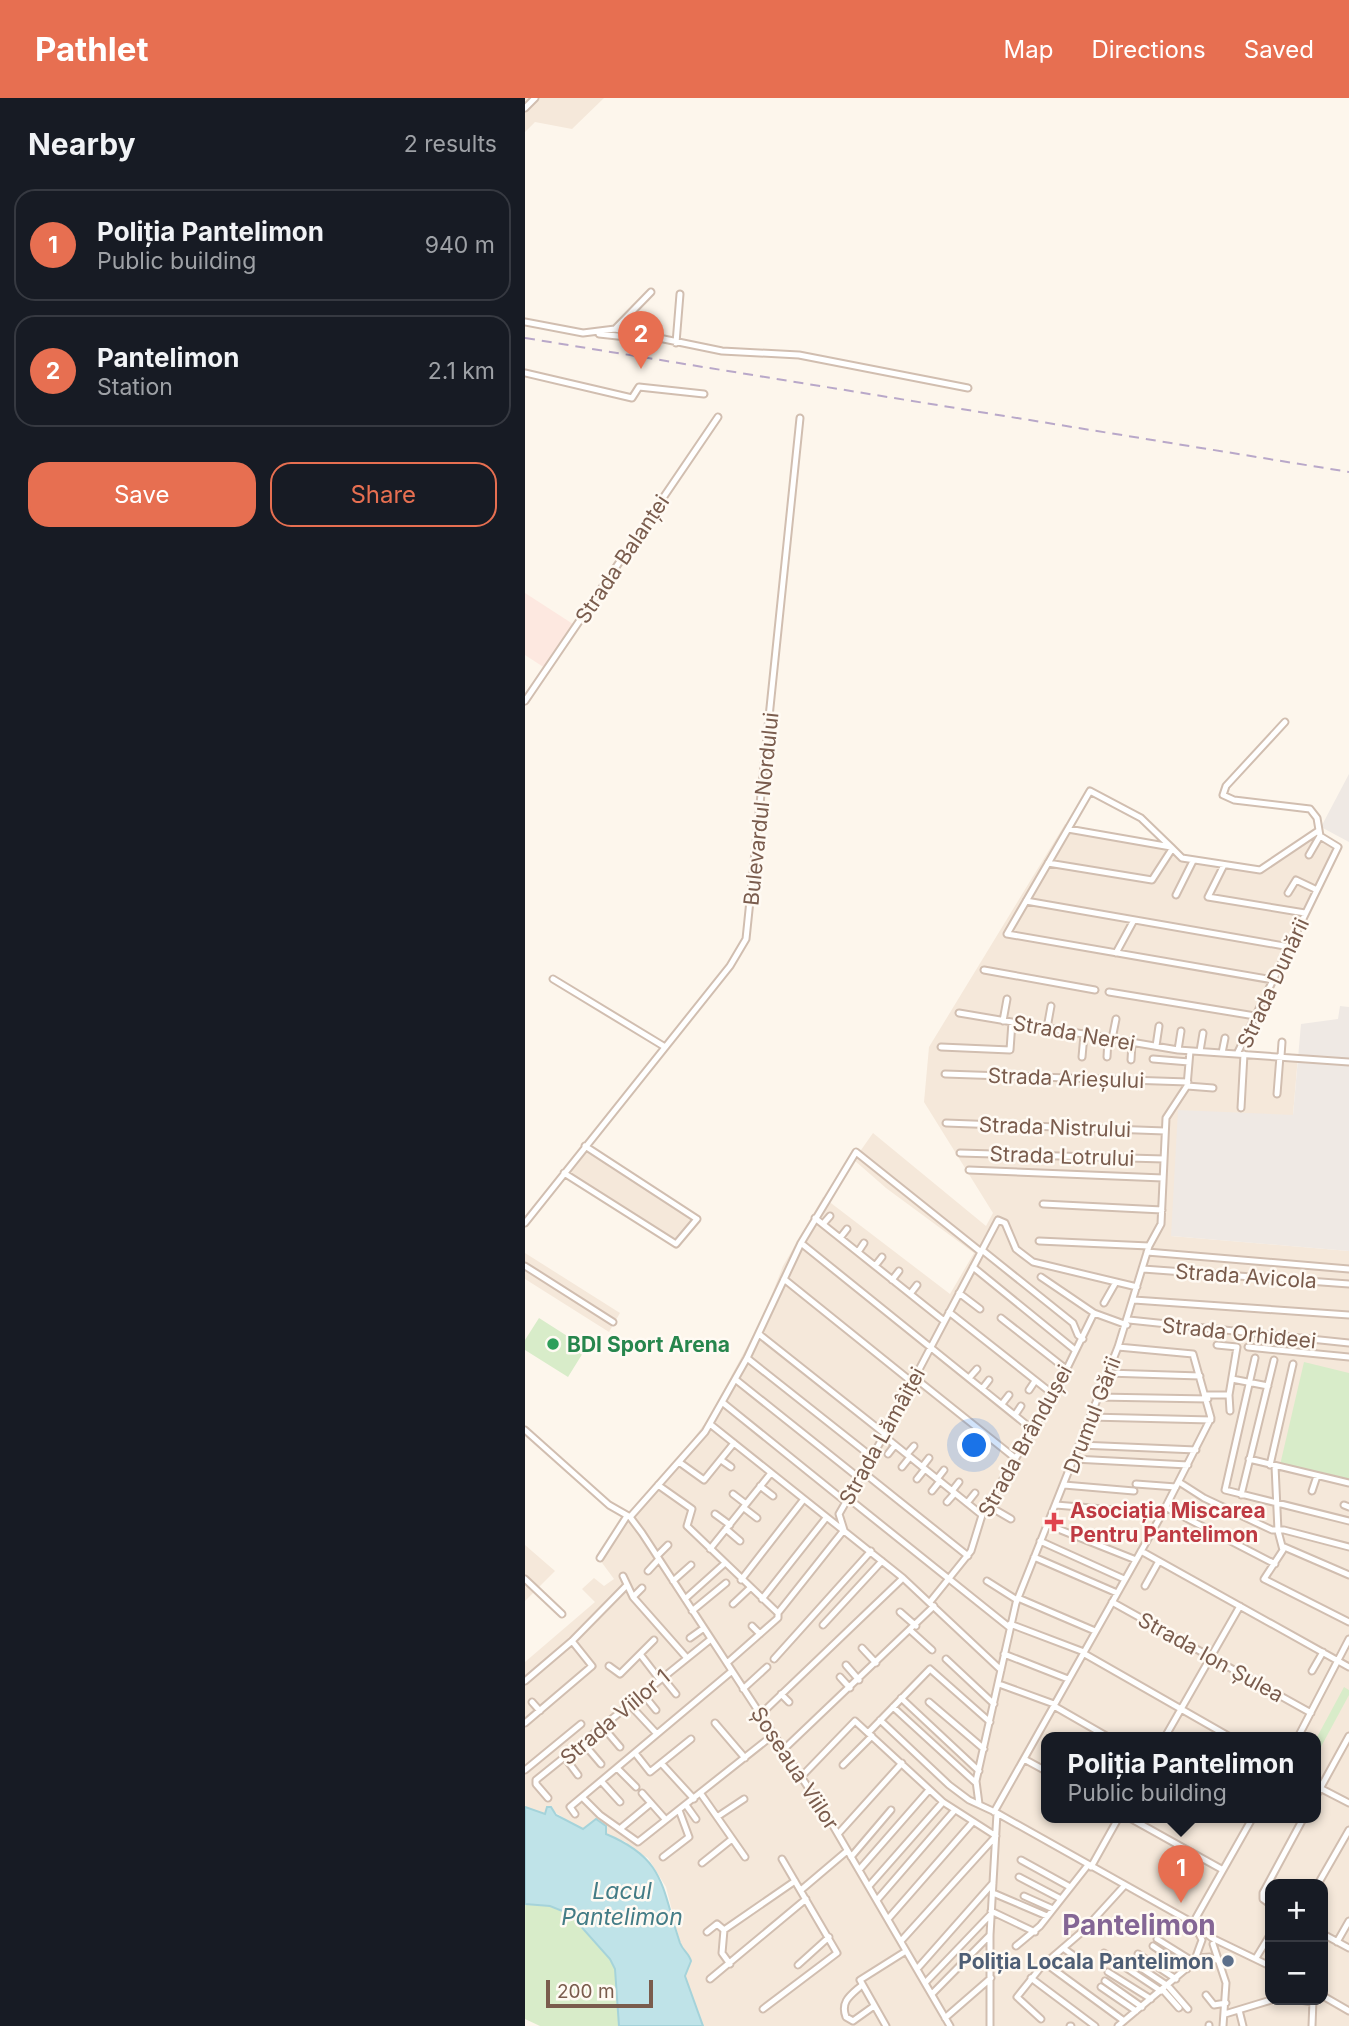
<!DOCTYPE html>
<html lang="en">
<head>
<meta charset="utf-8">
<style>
	:root { --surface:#171b24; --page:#242831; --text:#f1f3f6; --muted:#9ea1a6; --line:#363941; --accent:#e76f51 }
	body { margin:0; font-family:Inter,sans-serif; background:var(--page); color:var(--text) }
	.controls { position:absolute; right:21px; bottom:21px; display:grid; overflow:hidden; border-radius:14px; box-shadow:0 4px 10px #0003 }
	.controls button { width:63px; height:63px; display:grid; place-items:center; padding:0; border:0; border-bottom:2px solid var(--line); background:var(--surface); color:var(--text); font:35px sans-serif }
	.scale { position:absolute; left:21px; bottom:18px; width:107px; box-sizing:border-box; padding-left:7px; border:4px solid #7a5c4d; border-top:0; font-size:19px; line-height:24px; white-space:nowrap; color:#7a5c4d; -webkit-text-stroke:5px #fffaf3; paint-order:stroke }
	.you { position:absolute; left:450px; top:1348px; width:24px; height:24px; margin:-18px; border:5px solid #fff; border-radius:50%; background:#1a73e8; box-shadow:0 0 0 10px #1a73e833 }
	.badge { display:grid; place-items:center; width:46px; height:46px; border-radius:50%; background:var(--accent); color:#fff; font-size:23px; font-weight:700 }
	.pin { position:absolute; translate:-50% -58px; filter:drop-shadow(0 2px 4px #0008) }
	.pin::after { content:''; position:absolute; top:37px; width:24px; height:21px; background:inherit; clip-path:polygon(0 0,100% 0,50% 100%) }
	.popup { position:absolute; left:516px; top:1634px; width:280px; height:91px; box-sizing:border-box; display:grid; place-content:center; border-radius:14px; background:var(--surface); filter:drop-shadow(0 2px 5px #0005); font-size:23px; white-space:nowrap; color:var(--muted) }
	.popup b { font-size:26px; color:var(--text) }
	.popup::after { content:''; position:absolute; left:50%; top:100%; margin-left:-14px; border:14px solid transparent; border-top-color:var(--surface) }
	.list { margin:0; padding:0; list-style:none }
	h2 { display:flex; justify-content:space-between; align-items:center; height:91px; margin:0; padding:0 28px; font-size:30px }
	h2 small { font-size:23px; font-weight:400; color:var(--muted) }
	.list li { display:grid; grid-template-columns:46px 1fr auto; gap:21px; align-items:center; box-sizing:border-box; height:112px; margin:0 14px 14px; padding:0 14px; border:2px solid var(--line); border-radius:21px }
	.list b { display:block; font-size:26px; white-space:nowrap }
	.list p { margin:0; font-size:23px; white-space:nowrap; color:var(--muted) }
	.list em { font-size:23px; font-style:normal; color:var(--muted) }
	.actions { display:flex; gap:14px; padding:21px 28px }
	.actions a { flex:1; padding:16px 0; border:2px solid var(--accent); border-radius:21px; text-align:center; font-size:24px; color:var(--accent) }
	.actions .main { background:var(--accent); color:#fff }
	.map { position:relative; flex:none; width:824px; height:1928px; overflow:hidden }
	header { display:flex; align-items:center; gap:42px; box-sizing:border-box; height:98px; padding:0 35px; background:var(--accent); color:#fff }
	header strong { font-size:33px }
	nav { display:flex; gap:38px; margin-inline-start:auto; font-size:24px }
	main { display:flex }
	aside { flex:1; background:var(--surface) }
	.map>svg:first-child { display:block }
	.residential { fill:#f5e8da; fill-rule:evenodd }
	.commercial { fill:#fde8e0 }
	.industrial { fill:#efe9e4 }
	.green { fill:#d8ecc9 }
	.water { fill:#bfe3e8; stroke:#a5d3da; stroke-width:2 }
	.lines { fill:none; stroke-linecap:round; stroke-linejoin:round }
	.minor-casing { stroke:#d1beb0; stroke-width:9 }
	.minor { stroke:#fff; stroke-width:5 }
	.rail { stroke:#b9a8c9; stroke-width:2; stroke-dasharray:10 7; stroke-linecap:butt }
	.leisure-dot { fill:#2e9e5b; stroke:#fffaf3; stroke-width:2.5 }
	.health-dot { fill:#e0444e; stroke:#fffaf3; stroke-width:2.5 }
	.service-dot { fill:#5c6f8a; stroke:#fffaf3; stroke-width:2.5 }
	.labels { text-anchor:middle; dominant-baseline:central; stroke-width:5; stroke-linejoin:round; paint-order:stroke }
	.street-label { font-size:21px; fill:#7a5c4d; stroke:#fffaf3 }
	.leisure-label { font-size:21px; font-weight:bold; fill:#27864d; stroke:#fffaf3; text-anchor:start }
	.health-label { font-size:21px; font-weight:bold; fill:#be3a42; stroke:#fffaf3; text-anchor:start }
	.service-label { font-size:21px; font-weight:bold; fill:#4e5e75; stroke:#fffaf3; text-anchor:end }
	.water-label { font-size:23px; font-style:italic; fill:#437c86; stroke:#fffaf3 }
	.district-label { font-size:28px; font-weight:bold; fill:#846695; stroke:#fffaf3 }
</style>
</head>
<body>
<header>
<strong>Pathlet</strong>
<nav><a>Map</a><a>Directions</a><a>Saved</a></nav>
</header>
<main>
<aside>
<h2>Nearby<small>2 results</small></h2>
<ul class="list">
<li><span class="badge">1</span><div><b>Poliția Pantelimon</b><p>Public building</p></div><em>940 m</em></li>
<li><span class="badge">2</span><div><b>Pantelimon</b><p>Station</p></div><em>2.1 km</em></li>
</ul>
<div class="actions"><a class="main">Save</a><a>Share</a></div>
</aside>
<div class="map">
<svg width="824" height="1928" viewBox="0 0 824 1928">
	<rect width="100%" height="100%" fill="#fdf6ec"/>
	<!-- residential -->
	<path class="residential" d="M0,0H79L47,31L10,24L0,34Z
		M540,726L647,747L656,758L726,769L740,768L784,734L816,752L718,954L773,958L768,1017L646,1138L824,1153V1928H178L160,1878L166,1862L156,1848L141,1789L123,1760L105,1751L101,1744L81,1736V1730L68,1723L63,1730H54L22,1709L20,1716L0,1709V1564L70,1504L57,1491L69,1480L79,1488L89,1481L72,1458L100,1418L145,1372L183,1321L238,1219L258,1168L298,1099L425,1196L449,1155L361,1090L329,1062L348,1035L461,1128L468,1115L399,1004L404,949ZM521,1639H791V1719H521ZM745,1786H798V1902H745Z
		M63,1048L175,1119L152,1149L40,1078Z
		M0,1155L95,1215L84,1234L0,1181Z
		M0,1447L30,1473L0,1503Z"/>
	<!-- commercial -->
	<path class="commercial" d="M0,495L51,528L20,570L0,557Z"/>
	<!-- industrial -->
	<path class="industrial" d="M824,676V744L796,729Z
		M815,908L824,909V1153L646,1138L653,1012L768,1017L776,926L813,921Z"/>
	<!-- green -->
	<path class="green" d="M14,1220L61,1250L43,1279L0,1252V1242Z
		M779,1264L824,1275V1383L755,1367Z
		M819,1589L824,1592V1597L791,1658V1641Z
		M0,1806L25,1808L45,1816L85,1861L90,1871L94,1928H15L0,1921Z"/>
	<!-- water -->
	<path class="water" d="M0,1709L20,1716L22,1709H26L31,1717L58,1731L71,1721L81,1728V1736C141,1761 136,1789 155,1845C158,1853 164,1855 166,1863L160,1878L178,1928H94L90,1871L85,1861L45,1816L25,1808L0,1806Z"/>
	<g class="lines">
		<!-- minor casing -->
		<g class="minor-casing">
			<path id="minor" d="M0,10L10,0
				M0,224L58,235L90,231L197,253L274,257L443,290
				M90,231L126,194
				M74,236L120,241
				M151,245L155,196
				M0,275L107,300L114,289L179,296
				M0,603L193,319
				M543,731L646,749L657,760L735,772L793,733
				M646,749L616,720L565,693L482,836L748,882
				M784,757L795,738
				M523,765L627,782L647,751
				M699,767L683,799L780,815
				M763,795L771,782L792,792
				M651,797L668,763
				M501,803L765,849
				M591,855L609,822
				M459,872L570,892
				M28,881L140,949
				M584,894L730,918
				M434,915L653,952L824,964
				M478,923L482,901
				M522,930L526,908
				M587,941L591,921
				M631,948L634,928
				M416,949L485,952L487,924
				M653,952L656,933
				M675,953L678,935
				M697,955L700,940
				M712,956L813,749L795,738L792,720L785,711L709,702L698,697L701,688L760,624
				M756,958L757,944
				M557,959L559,937
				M582,959L583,941
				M628,961L664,964
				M606,962L607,945
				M420,976L663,984
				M662,988L688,990
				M752,996L755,958
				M716,1010L719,956
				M421,1025L640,1033
				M435,1055L639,1061
				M444,1072L638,1080
				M39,1075L151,1146L172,1121L60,1048
				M518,1106L637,1112
				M290,1120L419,1223
				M0,1125L205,868L221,841L275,320
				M298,1126L305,1118
				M315,1140L322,1131
				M514,1143L624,1148
				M276,1145L508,1332
				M457,1152L548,1225L553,1237L558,1241
				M333,1154L339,1145
				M622,1154L824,1171
				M0,1168L88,1224
				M350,1168L357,1159
				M448,1169L550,1252
				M618,1171L824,1186
				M516,1179L569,1215L602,1227
				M259,1181L387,1284
				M367,1182L374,1173
				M434,1195L455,1211
				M385,1196L392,1187
				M609,1202L824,1217
				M579,1205L591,1184
				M424,1214L529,1297
				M476,1220L541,1271
				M604,1222L824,1245
				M234,1236L360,1336
				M723,1249L824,1259
				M222,1260L347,1359
				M730,1260L700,1392L824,1423
				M582,1275L675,1278
				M390,1280L490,1360
				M444,1280L452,1271
				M210,1281L334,1380
				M707,1281L743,1288
				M457,1291L464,1282
				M504,1292L510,1283
				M681,1297H704L712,1249L692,1247
				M704,1297L705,1313
				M573,1299L683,1301
				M197,1304L321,1404
				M477,1306L484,1297
				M490,1317L496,1308
				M565,1319L686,1322
				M185,1326L378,1480L476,1572
				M0,1332L84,1407L105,1419L117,1435L307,1726L425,1928
				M359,1338L457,1417
				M555,1347L671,1352
				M363,1356L370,1347
				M382,1356L389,1348
				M549,1361L663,1367
				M724,1361L824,1385
				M196,1362L206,1369
				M154,1364L179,1382L209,1345
				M745,1367L768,1266
				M750,1368L753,1433L758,1452L739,1481L824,1524
				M377,1369L385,1359
				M397,1369L404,1360
				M338,1374L443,1458
				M392,1381L400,1371
				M412,1381L419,1372
				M654,1384L679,1400L747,1432H759L824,1449
				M611,1386L651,1389
				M133,1387L167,1411L162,1428L253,1515
				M539,1387L609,1393
				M235,1388L248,1398
				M407,1393L415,1383
				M427,1393L434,1384
				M787,1393L792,1378
				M208,1396L221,1406
				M716,1397L749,1262
				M323,1400L484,1529
				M422,1404L430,1395
				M442,1405L450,1395
				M462,1407L486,1421
				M531,1407L637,1416
				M819,1407L824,1409
				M640,1409L750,1466
				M219,1410L232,1420
				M190,1416L205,1427
				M105,1419L180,1334L222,1260L276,1145L331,1054L456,1154
				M523,1427L611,1462
				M201,1431L215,1443
				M319,1432L314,1416L360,1336L473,1122L480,1125L491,1151L508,1164L612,1189
				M515,1443L599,1481
				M757,1448L824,1477
				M185,1451L246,1375
				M616,1453L824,1569
				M132,1458L143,1447
				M509,1459L592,1495
				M75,1460L102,1418
				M123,1473L134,1461
				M98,1478L108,1499L162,1560
				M0,1481L37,1516
				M216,1482L279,1401
				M148,1483L166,1467
				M462,1483L492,1502
				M620,1488L634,1463
				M108,1499L117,1490
				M493,1500L570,1533
				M160,1501L199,1466
				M237,1501L301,1420
				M405,1504L446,1453L458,1414L529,1297L569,1215
				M587,1504L786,1615
				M208,1506L225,1490
				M167,1513L201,1485
				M375,1514L391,1528
				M485,1526L559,1554
				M298,1527L357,1463
				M227,1528L235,1536
				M386,1533L407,1552
				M165,1540L179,1530
				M337,1550L351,1565
				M558,1555L705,1639
				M115,1556L135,1582
				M479,1556L543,1581
				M249,1561L346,1453
				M421,1561L469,1606
				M202,1565L253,1520V1515L319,1432
				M321,1567L334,1582
				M84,1568L95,1576L129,1542
				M787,1573L798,1554
				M315,1579L325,1590
				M138,1580L151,1596
				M0,1583L47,1543L101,1488
				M474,1586L529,1606
				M218,1591L242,1569
				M118,1596L131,1612
				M256,1596L264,1604
				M376,1600L454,1673
				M7,1604L15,1613
				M404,1604L459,1651
				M105,1607L132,1636
				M529,1608L583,1639
				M368,1609L451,1685
				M235,1617L378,1480
				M355,1622L424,1687L444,1702L472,1715L465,1837V1928
				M0,1625L67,1568L47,1543
				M190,1625L220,1660
				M78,1629L95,1649
				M343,1635L405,1571L465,1624
				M640,1639L715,1508
				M773,1639L824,1541
				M59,1646L76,1666
				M258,1652L409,1508
				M110,1655L125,1674L166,1641
				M41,1661L53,1677
				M499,1661L521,1673
				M136,1665L169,1701
				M318,1667L347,1638
				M92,1670L111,1689
				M0,1672L56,1626
				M276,1679L330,1623L418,1704L471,1738L376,1843
				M76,1683L95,1704
				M791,1688L824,1705
				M117,1695L141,1722
				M176,1696L220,1759
				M791,1698L824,1638
				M57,1699L75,1717L113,1744L248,1637
				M23,1700L11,1686V1682L186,1541
				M454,1706L451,1683L491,1505L593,1249L624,1148L636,1126L641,1020L662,988L665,953
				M161,1707L171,1721
				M469,1714L637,1416L686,1320L668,1256L593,1249
				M472,1715L668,1825L687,1840L745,1868
				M50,1716L45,1709L207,1573
				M192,1719L219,1701
				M603,1719L698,1772
				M96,1730L126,1705
				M313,1736L377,1665
				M138,1759L164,1739L154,1712
				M326,1759L366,1712
				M496,1762L545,1789
				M177,1765L207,1741
				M566,1769L594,1719
				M334,1772L404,1692
				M494,1779L536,1801
				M793,1786L824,1732
				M344,1788L418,1704
				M276,1792L322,1753
				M468,1795L522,1818
				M499,1798L528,1811
				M352,1802L429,1713
				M745,1806L738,1801V1795L779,1719
				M466,1813L510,1834
				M363,1821L447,1725
				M668,1825L728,1719
				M182,1834L192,1826L199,1832
				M798,1836L824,1850
				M632,1841L669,1864
				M812,1844L824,1823
				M688,1846L701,1885L698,1928
				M491,1848L515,1828L563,1767
				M628,1848L662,1871
				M538,1850L562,1867
				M579,1855L636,1893
				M613,1856L651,1881
				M672,1860L685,1859L694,1863
				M731,1860L745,1837
				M607,1864L643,1888L663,1911
				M520,1865L599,1923
				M205,1866L197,1855L199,1832L270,1783
				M273,1867L304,1839
				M392,1871L468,1785
				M583,1874L626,1901
				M506,1880L570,1928
				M185,1881L281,1801
				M580,1883L617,1909
				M400,1885L466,1816
				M337,1887C326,1897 315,1903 321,1919L328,1923L349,1908
				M576,1889L611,1913
				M638,1892L654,1910
				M407,1896L465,1837
				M681,1897L689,1907L701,1905
				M798,1898L824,1913
				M775,1902L787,1904
				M238,1911L312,1855L257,1761
				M714,1912L718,1928
				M700,1916L746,1902
				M420,1920L466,1880
				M516,1921L492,1899L516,1869L559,1832L600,1787
				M684,1927V1928
				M361,1928L335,1882L381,1853
				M545,1928H546
				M593,1928L669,1864L677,1842L670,1828
				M787,1928L788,1902"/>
		</g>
		<!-- minor -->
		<use href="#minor" class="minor"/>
		<!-- rail -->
		<path class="rail" d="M0,240L824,374"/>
	</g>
	<!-- markers -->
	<circle class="leisure-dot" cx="28" cy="1246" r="7"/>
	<path class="health-dot" d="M525.5 1413.5h7v7h7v7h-7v7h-7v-7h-7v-7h7z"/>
	<circle class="service-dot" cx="703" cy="1863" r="7"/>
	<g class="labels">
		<!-- street labels -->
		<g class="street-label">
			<text transform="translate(97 461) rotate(-56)">Strada Balanței</text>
			<text transform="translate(236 711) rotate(-84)">Bulevardul Nordului</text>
			<text transform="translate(748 885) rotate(-65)">Strada Dunării</text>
			<text transform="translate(549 935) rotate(10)">Strada Nerei</text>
			<text transform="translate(541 980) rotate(2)">Strada Arieșului</text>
			<text transform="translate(530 1029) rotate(2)">Strada Nistrului</text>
			<text transform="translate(537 1058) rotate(2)">Strada Lotrului</text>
			<text transform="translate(721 1178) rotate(4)">Strada Avicola</text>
			<text transform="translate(714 1235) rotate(6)">Strada Orhideei</text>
			<text transform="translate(567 1317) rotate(-69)">Drumul Gării</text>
			<text transform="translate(357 1338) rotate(-61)">Strada Lămâiței</text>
			<text transform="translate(500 1343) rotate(-61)">Strada Brândușei</text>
			<text transform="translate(686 1559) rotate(29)">Strada Ion Șulea</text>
			<text transform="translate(90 1619) rotate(-40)">Strada Viilor 1</text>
			<text transform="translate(270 1670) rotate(57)">Șoseaua Viilor</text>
		</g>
		<!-- leisure labels -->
		<g class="leisure-label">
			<text x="42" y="1246">BDI Sport Arena</text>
		</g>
		<!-- health labels -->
		<g class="health-label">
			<text x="545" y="1412">Asociația Miscarea<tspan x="545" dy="24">Pentru Pantelimon</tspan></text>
		</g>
		<!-- service labels -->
		<g class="service-label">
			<text x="689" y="1863">Poliția Locala Pantelimon</text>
		</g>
		<!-- water labels -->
		<g class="water-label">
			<text x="97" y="1793">Lacul<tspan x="97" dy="26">Pantelimon</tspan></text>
		</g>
		<!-- district labels -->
		<g class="district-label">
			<text x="614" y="1827">Pantelimon</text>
		</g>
	</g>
</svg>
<div class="controls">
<button>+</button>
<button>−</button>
</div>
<div class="scale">200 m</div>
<div class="you"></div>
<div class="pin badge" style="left:656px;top:1805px">1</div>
<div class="popup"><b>Poliția Pantelimon</b>Public building</div>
<div class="pin badge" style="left:116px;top:271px">2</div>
</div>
</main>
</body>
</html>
